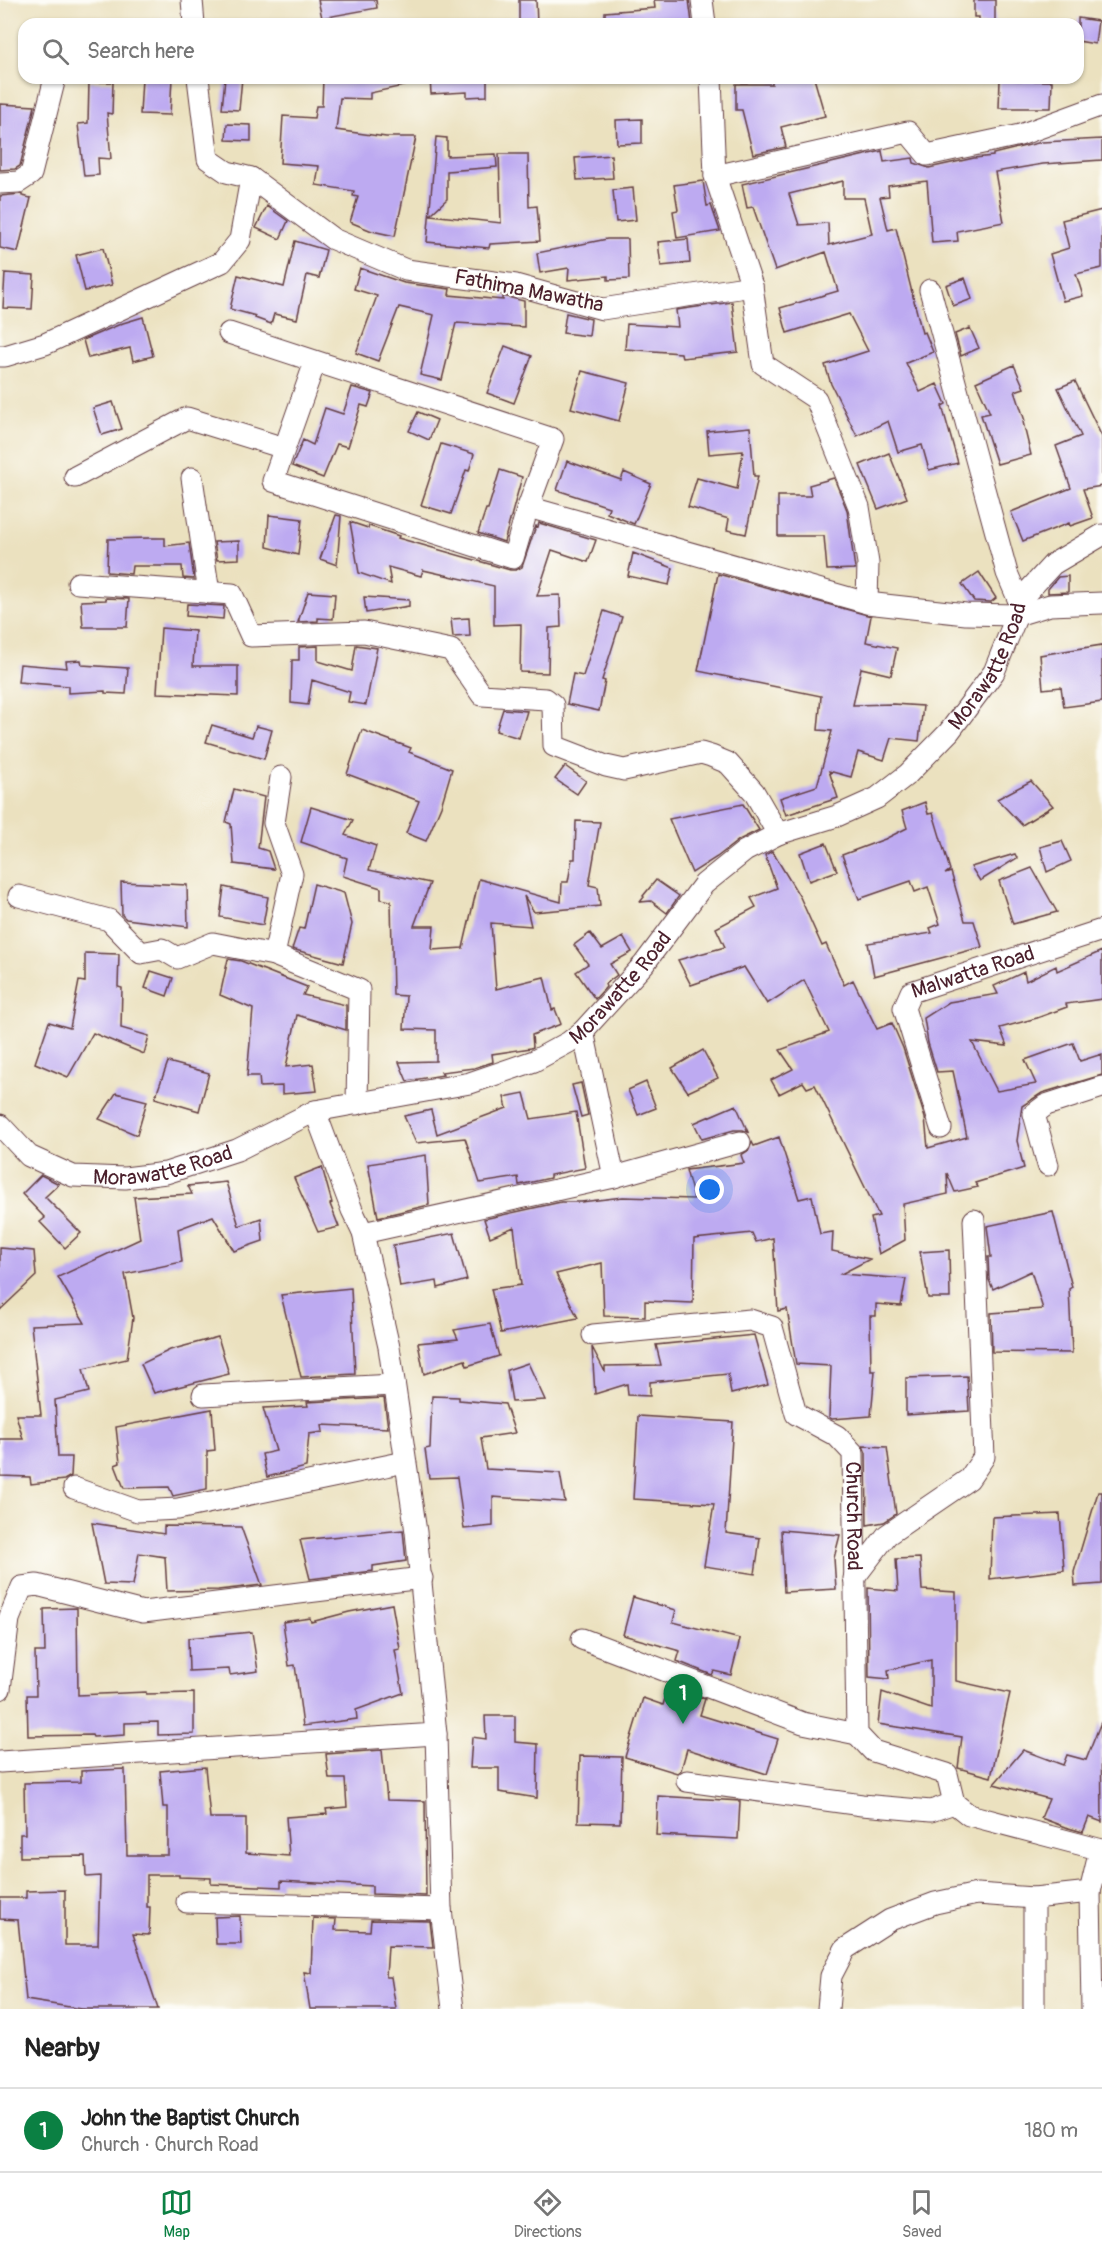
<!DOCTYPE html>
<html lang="en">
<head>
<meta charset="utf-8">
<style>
	:root { --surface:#fff; --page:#f2f2f2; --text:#222; --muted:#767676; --line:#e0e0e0; --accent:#0b8043 }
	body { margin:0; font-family:Pangolin,sans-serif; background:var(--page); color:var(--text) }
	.you { position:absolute; left:710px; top:1190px; width:21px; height:21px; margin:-15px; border:4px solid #fff; border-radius:50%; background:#1a73e8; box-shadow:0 0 0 9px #1a73e833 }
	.badge { display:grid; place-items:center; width:39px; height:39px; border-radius:50%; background:var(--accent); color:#fff; font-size:20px; font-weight:700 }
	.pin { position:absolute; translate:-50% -50px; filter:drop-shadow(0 2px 3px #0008) }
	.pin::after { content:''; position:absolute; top:32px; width:21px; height:18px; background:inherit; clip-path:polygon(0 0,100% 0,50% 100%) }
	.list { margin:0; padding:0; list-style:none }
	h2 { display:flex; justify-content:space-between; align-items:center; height:78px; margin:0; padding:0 24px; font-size:26px }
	h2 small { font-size:20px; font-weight:400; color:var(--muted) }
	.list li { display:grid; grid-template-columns:39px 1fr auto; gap:18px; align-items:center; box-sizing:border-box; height:84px; padding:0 24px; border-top:2px solid var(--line) }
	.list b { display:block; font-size:22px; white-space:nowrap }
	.list p { margin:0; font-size:20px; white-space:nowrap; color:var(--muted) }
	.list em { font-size:20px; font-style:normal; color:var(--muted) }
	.icon { flex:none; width:33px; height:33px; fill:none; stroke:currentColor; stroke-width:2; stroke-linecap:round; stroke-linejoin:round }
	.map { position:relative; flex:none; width:1102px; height:2009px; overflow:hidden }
	.search { position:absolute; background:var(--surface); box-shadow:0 2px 4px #0004; left:18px; right:18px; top:18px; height:66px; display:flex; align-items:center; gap:15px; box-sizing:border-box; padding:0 21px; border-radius:18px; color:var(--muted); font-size:22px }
	.sheet { height:162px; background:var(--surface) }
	nav { display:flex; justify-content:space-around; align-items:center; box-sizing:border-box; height:84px; border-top:2px solid var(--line); background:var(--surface); font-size:16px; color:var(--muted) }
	nav a { display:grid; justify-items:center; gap:3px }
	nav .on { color:var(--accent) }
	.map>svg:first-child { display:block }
	.building { fill:#bdaaf1; fill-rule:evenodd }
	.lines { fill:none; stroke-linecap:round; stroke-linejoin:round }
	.minor-casing { stroke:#623c41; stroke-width:23 }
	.minor { stroke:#fff; stroke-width:21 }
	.labels { text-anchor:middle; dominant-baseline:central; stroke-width:4.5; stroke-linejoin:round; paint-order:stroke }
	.street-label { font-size:21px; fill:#4a1f2b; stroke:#fdfcf7 }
</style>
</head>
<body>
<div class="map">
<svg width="1102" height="2009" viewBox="0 0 1102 2009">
	<rect width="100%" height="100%" fill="#fdfcf7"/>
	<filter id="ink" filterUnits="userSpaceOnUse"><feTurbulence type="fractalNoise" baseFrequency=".0167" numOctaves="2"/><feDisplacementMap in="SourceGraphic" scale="12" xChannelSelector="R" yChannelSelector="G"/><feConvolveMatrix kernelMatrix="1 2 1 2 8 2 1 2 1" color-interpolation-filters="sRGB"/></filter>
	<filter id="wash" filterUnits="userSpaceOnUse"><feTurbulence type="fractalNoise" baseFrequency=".008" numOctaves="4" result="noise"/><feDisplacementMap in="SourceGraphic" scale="24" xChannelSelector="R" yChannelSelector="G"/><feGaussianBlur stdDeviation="1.35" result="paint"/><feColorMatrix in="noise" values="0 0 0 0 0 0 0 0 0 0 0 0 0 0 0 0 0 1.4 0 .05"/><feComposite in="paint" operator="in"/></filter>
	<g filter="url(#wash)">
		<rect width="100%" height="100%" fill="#ebe1bf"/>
		<g id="blocks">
			<!-- building -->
			<path class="building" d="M318,0H376L377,8L322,18Z
				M519,0H536L537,24H519Z
				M654,0H689L692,23L605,24V12L655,8Z
				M974,0H995V24H979V17H974Z
				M1078,18L1098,21L1095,44L1078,41Z
				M142,78H172L170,115L140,114Z
				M225,78H242L239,110L222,109Z
				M323,78H407L408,85L370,93V99L340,98L336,130L386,137H416L395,236L372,231L350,222L358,197L353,196L354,191L316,185L319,166L280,163L283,116L314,118L316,106H322Z
				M430,78H487V96L467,97V92L431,94Z
				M772,78H814L825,116L781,127L786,147L753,154L742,110H736V84H772Z
				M1000,80L1052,81L1051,108H999Z
				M89,82H113L112,114L107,113L111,159L98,158L99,175L84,176L78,124L88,123Z
				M0,104L35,106L20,166L15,169L0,170Z
				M642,119V143L617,144L616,120Z
				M227,124L251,125V141L226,140Z
				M436,137L447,138V156L496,154L497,167L447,171V199L430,215L501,223L499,154H528L529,207L537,206L540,241L490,244L489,248L427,242Z
				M1102,139V160L1043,164L995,172L1004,222L957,231L958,241L932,243L927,181L888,186L889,196L880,197L888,230L896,228L922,333L925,332L933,352L906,363L920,392L937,384L946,404L942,406L958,463L929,470L922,445L898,452L888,421L857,436L831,384L825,365L868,351L849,314L787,333L780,308L838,291L826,252L775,270L753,207L747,208L742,184L882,151L884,162L913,158L914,163L929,168L974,158L993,156V154L1042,142ZM843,181V198H864L872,234L829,245L828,223L799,225L789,194Z
				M611,155L613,178L577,180L575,158Z
				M703,181L707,206L711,205L720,231L677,238L673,211L678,210L674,185Z
				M633,188L636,220L616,222L613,190Z
				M22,194V196L31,198L18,252L0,248V196Z
				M267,206L288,221L280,239L256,228Z
				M1102,210V268L1076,274L1083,296L1063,301L1050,254L1069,248L1062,220Z
				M607,239H628L629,279L608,280V276L568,280L569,268L540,273L537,253Z
				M688,239L690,263L661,266L658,242Z
				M295,241L326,250L319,278L307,275L297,319L274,314L271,324L255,318L256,316L230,309L238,275L284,287Z
				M103,248L112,285L85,291L76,255Z
				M360,268L404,283L450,289L449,295L503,300V296L524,301V327L456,323L442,380L420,375L434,315L399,307L378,361L356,353L377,296L354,289Z
				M5,273L34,275L32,309L3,308Z
				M965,278L972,299L953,306L946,285Z
				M732,302L738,352L682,358L681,353L625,349L627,324L678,327L676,310Z
				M566,313L591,319L589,336L563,333Z
				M143,317L153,356L133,361L130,348L88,358L83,340L123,323Z
				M970,328L979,348L961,356L955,334Z
				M505,346L532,356L514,403L487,393Z
				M1014,365L1024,388L1015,391L1025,421L1023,422L1031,455L997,464L981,415L990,413L976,382Z
				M582,371L629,383L619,421L571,408Z
				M1075,381L1102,437V486L1083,489L1093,518L1070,526L1069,523L1023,541L1011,512L1071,488L1056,446L1081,436L1058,388Z
				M352,387L373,393L368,407L361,405L348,447L337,444L323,478L292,466L303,440L313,445L325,408L343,414Z
				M113,402L122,429L102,435L93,408Z
				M418,412L437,420L429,440L409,431Z
				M750,427L754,476H758L746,534L727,530L729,519L688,507L697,478L737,489L743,451L709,454L707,431Z
				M441,444L474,454L469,471L466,470L451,514L421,505Z
				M889,453L907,498L878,509L860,465Z
				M567,461L621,480L624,472L651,484L634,524L607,513L609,507L557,490Z
				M500,470L522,477L504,542L478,533L486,509H488Z
				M834,478L847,510L855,569L827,570L824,536H778V496H811L809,485Z
				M269,515L302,519L298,555L267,547Z
				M336,515L341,516L337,565L320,559Z
				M350,522L368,528L369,526L399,536L398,538L510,570H516L522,567L536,526L538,527L539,523L596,540L588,562L552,550L537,596L560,595L561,627L549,628L548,673L520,672L521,624L494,625V586L423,570L421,576L388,567L391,584L359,573Z
				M149,538H165V546L189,543L194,579L183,578L182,566H132L131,574L107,572L108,539Z
				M239,541V559L217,560L214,542Z
				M633,553L673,568L669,585L628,576Z
				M979,572L996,598L991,602L974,601L962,584Z
				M718,574L871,616L866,642L897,648L891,675L861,668L853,705L893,704L923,706L919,741L891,738L884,760L858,752L851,777L829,771L838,798L786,815L780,798L817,786L832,731L818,730L821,696L698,671Z
				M1068,576V592L1048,593V589L1058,577Z
				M308,592L335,594L333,619L318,618V621L298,622Z
				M364,597L409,600V606L366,613Z
				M106,598L129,599L127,627H83L81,601L106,600Z
				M187,604L224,606L223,619L186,616Z
				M604,611L622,617L602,680L605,681L599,711L567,704L573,674L583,676Z
				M469,618L470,636L453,637L451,619Z
				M161,628L195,631L193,666H238V696L157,693Z
				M356,645L377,648L366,705L348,702L350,692L312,680L308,705L291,703L292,660H299V647L318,646V661L352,671Z
				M1102,645V702L1064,707L1061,687L1043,689L1040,655Z
				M81,660L82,665L128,668L126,694L105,693V691L68,693V686L18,682L20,664L67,668L66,661Z
				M503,709L527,711L519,738L496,731Z
				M212,725L252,737L256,726L272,730L264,759L206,742Z
				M362,730L411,748L409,752L452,769L441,806L426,841L406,833L419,801L347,774Z
				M565,766L586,781L577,794L555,779Z
				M1031,781L1053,806L1022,825L997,799Z
				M234,789L264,797L258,848L268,851L274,869L234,864L231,824L226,822Z
				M925,802L928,814L933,813L950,870L945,874L951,872L965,921H974L982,947L874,976L868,943L932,933L930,928L940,924L928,887L915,892L911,881L859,899L842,855L885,839L907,828L902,811Z
				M743,804L759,830L739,840L717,857L692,873L669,819Z
				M311,807L353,820L345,835L376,846L369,870L430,883L414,926H434L432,950L463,948L479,879L561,902L562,882H568L572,859H575L576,821L600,822L589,885L598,887L600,906L534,912L524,896L531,926L491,923L496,989L544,977L552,1010L555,1009L561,1024L532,1035L533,1047L531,1048L492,1054L493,1062L474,1068L441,1072L443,1075L407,1081L399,1062L436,1061V1030L404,1029L406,996L393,995L391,901L381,899V888L343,876L347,858L301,842Z
				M1062,841L1071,861L1047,872L1040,847Z
				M826,843L837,871L809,881L800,853Z
				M772,851L800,897L822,946L826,944L844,985L853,980L877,1029L892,1023L903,1048L925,1118L928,1148L967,1137L953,1071L937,1072L928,1043L924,1018L949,1002L998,994L994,986L1024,972L1026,981L1056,966L1057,971L1102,951V999L1066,1004L1067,1007L1037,1018L1000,1028L1007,1046L972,1042L997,1091L1036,1084L1025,1060L1073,1043L1080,1061L1102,1054V1075L1042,1093L1022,1106L1017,1141L1024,1168L975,1183L978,1187L955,1192L947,1173L948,1194L903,1204L905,1240L879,1254L871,1218L879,1216L815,1085L807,1088L803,1082L779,1094L771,1080L793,1069L780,1050L829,1032L804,980L767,1004L744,967L691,985L678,960L725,947L716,928L756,907L751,898L777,888L765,855Z
				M1015,854L1017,858L980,881L971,867Z
				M1032,868L1057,912L1013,924L999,881Z
				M656,880L679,896L667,913L651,901L640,902L644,897L643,896Z
				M121,882L187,885L188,927L126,919L122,915Z
				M314,884L344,893L352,924L343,963L292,949L299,928L304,929Z
				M224,887L268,897L263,925L220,917Z
				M590,933L602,949L623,937L632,952L610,964L617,975L605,984L606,987L595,999L576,972L588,964L574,945Z
				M85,953L119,954L118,987L122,988L121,1028L149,1036L144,1054L93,1033L68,1077L35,1063L49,1022L70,1028L79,981L85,982Z
				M228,959L241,961L307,987L303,995L346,1005V1030L297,1015L286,1067L313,1064L317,1091L282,1094V1086L260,1087L259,1076H247L253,1009L220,995Z
				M151,971L173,978L167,996L145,988Z
				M703,1050L718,1078L688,1092L672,1068Z
				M168,1062L209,1073L199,1111L155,1098Z
				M646,1082L656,1108L638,1115L628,1090Z
				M581,1083L588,1115L581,1117L572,1085Z
				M116,1093L147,1101L137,1135L99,1119Z
				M524,1093L531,1119L576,1112L585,1168L550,1175V1178L519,1185L518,1177L480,1183L465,1138L416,1143L404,1116L431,1110L437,1134L507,1108L504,1097Z
				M736,1105L748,1132L743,1130H734L702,1139L694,1123Z
				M779,1137L799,1199L812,1196L820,1234L833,1232L832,1251L870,1259L841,1274L906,1279L901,1306L876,1304V1316H870L871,1371H875L871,1416L832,1419L829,1417L831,1366L796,1364L787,1309L778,1311L773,1238L756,1242L752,1233L694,1239L693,1303L645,1301V1317L604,1316L602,1263L556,1274L578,1318L501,1333L491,1289L521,1285L514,1227L490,1237L484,1219L561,1202H581L623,1197L694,1199L686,1170L744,1163L741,1155L749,1150L752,1142L754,1146Z
				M426,1155L429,1205L378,1217L368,1164Z
				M322,1167L332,1203L330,1204L339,1227L318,1232L294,1178Z
				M41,1175L59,1184L45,1197L81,1233L65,1248L40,1222L45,1218L22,1194Z
				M226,1182L239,1226L261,1218L263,1241L234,1251L213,1216L178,1229L182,1262L125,1274L133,1318L127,1359L83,1369L89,1392L55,1400L58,1457H72L71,1476L64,1480L31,1484L30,1477L0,1476V1439H23L16,1415H41L31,1325L85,1323L58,1277L140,1239L134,1197L192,1194L188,1186Z
				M1053,1212L1072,1287L1069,1289L1072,1353L992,1352L991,1313L1043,1309L1031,1271L993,1289L989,1280L988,1257H991L987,1226Z
				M454,1233L467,1280L438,1288L437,1281L400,1287L393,1245Z
				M0,1248L34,1251L36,1276L0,1310Z
				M949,1250L950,1298H928L920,1252Z
				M351,1288L355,1374L301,1377L281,1295Z
				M490,1324L499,1356L467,1366L465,1360L424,1374L418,1343L458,1339L454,1330Z
				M754,1335L768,1385L731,1394L728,1374L650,1382V1396L628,1395L627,1384L595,1394L592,1347L605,1372V1366L661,1365L656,1345Z
				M218,1337L229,1374L154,1393L141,1364L170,1350Z
				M528,1363L545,1400L512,1402L507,1370Z
				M967,1376L969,1411L906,1415V1378Z
				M432,1396L459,1397V1400L505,1404L515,1433L481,1438L486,1469L560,1473L565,1502L493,1497V1526L464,1529L457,1477L429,1478L425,1449L430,1448Z
				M384,1398L388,1428L322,1425L323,1432L309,1434L306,1467L267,1477L262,1454L276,1451L263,1408L308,1406L307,1402Z
				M212,1409L215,1450L207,1451V1489L173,1496L169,1487L124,1488L115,1465L120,1463L116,1427Z
				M638,1416L733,1422L726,1533L760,1538L755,1574L704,1566L714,1504L633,1499Z
				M863,1446L887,1447L896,1514L884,1522L867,1525L866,1453Z
				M1098,1492H1102V1584L1075,1586L1074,1572Z
				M1060,1514L1064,1570L990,1579L992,1517Z
				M92,1523L164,1534V1526L241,1527L262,1585L218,1590L167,1591L165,1557L139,1553L133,1585L104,1584Z
				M403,1530L406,1561L373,1566V1571L310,1579L300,1540Z
				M781,1530L840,1535L834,1558L836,1589L784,1592Z
				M920,1558L922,1590L956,1592V1681L1010,1693L991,1777L958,1768L962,1737L878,1724L882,1692L931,1709V1660L888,1670L889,1679L869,1677L868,1588L898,1591L896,1559Z
				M633,1597L676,1610L673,1622L740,1639L731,1675L714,1671L712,1675L677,1661L680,1651L623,1635Z
				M392,1604L400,1649L395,1650L403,1693L356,1710L357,1719L303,1726L295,1665L289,1666L283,1622L310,1618L311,1622L349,1612Z
				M77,1608L78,1695L146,1692V1694L194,1693V1734L158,1735V1722L125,1723V1735L93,1737L92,1735L28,1736L27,1695H36L35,1652H45L44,1609Z
				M252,1632L258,1671L230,1675L229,1669L189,1671L188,1638Z
				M669,1686L705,1699L700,1715L778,1739L767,1774L687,1749L681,1770L677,1773L625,1757L643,1698L663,1705Z
				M485,1716H515V1742L538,1744L537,1798L499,1792V1768H470L472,1737L486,1739Z
				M1101,1722L1102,1822L1089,1817L1083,1832L1065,1827L1041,1818L1049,1799L994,1784L1023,1750L1063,1765L1067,1755L1086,1760Z
				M382,1750L387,1800L425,1801L426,1896L372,1894V1886L281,1881V1887L211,1884V1878L179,1877V1875H147V1907H150L149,1935L133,1934L158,2009H82L26,2000L18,1920L0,1919V1898H26V1891L65,1890V1945H98L100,1876L86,1877L85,1856L20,1857V1834H25L24,1783L81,1782V1771L125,1769L127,1855H168V1807H163L160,1771L205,1767L210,1818H246V1853L289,1856L286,1817L327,1814L326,1809L347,1807L345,1779H329L326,1754Z
				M580,1756L622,1757L620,1823L578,1822Z
				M658,1796L740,1801L738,1839L656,1835Z
				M240,1916L241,1944H216L215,1917Z
				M313,1918L336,1919L335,1930L370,1931L371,1920L430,1921L433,1947L388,1946L386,1977H391L396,2009H310L304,1972L311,1973Z"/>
		</g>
	</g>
	<g filter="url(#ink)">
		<use href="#blocks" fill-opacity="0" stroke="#623c41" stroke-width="1.5"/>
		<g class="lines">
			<!-- minor casing -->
			<g class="minor-casing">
				<g id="minor">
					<path d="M192,0L194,24"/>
					<path d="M702,0L705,24"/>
					<path d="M198,78L208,159L227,172L251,178L333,239L406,270L516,285L602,309L752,286L763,364L816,399L859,507L868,563L867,603"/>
					<path d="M711,78L715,176L752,286"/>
					<path d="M715,176L908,132L927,155L1020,135L1102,105"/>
					<path d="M0,183L19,182L31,174L55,78"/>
					<path d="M930,290L1007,573L1019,601"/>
					<path d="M229,333L553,439L528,507L513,558L273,481L315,362"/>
					<path d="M0,356H5L45,344L222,262L240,240L251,178"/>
					<path d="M75,477L187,418L284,448"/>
					<path d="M192,478L209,593"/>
					<path d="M528,507L867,603L966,614L1017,615L1050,605L1102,603"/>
					<path d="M78,583L232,594L251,636L364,632L451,650L482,695L546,699L553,705L554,746L606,766L624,770L701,753L711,756L728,763L754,792L778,834"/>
					<path d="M281,777L274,823L292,874L274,955L359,990L357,1104"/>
					<path d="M19,896L109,920L141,953L162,949L177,958L213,943L274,955"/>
					<path d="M583,1031L614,1177"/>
					<path id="s1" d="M0,1125L29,1156L73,1176L125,1178L166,1173L237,1150L315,1111L470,1083L534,1061L569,1042L583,1031L644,964L704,884L745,851L778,834L837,816L877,798L908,774L949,732L994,672L1017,615L1019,601L1053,564L1102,535"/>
					<path id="s2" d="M941,1128L904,1008L911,992L1102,930"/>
					<path d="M1048,1165L1034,1114L1046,1105L1102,1087"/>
					<path d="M363,1233L614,1177L740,1142"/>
					<path id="s3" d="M593,1335L750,1320L772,1327L796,1414L837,1436L853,1453L857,1734L873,1751L947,1774L954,1803L969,1815L1102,1850"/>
					<path d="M203,1395L393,1385"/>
					<path d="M74,1488L138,1511L178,1509L405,1462"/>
					<path d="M854,1578L887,1535L969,1479L984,1457L974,1220"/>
					<path d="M582,1639L803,1723L857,1734"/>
					<path d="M0,1689L9,1619L22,1587L37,1585L143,1612L422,1578"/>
					<path d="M436,1734L441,1909L453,2009"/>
					<path d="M0,1762L436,1734L416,1532L389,1347L363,1233L352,1210L315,1111"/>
					<path d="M687,1781L862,1805L931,1811L954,1803"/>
					<path d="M1090,1892L1092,2009"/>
					<path d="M1034,1898V2009"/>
					<path d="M187,1902L441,1909"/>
					<path d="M828,2009L831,1976L845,1949L890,1920L935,1903L977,1894L1034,1898L1090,1892L1100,1850"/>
				</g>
			</g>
			<!-- minor -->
			<use href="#minor" class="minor"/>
		</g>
	</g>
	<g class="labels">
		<!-- street labels -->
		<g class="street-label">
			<text transform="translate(529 291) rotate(11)">Fathima Mawatha</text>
			<text stroke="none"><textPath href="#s1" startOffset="1190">Morawatte Road</textPath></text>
			<text stroke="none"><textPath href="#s2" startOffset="208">Malwatta Road</textPath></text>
			<text stroke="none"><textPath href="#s1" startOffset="686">Morawatte Road</textPath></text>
			<text stroke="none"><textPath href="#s1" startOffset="182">Morawatte Road</textPath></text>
			<text stroke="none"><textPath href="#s3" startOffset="404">Church Road</textPath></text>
		</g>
	</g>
</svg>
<div class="you"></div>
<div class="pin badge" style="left:683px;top:1724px">1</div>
<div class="search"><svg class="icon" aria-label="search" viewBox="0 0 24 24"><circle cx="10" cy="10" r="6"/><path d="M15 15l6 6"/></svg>Search here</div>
</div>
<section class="sheet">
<h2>Nearby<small></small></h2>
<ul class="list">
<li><span class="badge">1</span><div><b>John the Baptist Church</b><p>Church · Church Road</p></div><em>180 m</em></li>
</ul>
</section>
<nav>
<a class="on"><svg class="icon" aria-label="map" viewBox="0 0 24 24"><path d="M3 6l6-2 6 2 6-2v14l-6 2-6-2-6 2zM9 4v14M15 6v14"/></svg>Map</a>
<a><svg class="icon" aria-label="directions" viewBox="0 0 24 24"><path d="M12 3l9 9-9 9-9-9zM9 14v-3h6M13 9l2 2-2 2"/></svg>Directions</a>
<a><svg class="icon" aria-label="saved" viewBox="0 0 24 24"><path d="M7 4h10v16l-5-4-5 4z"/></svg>Saved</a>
</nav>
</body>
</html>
